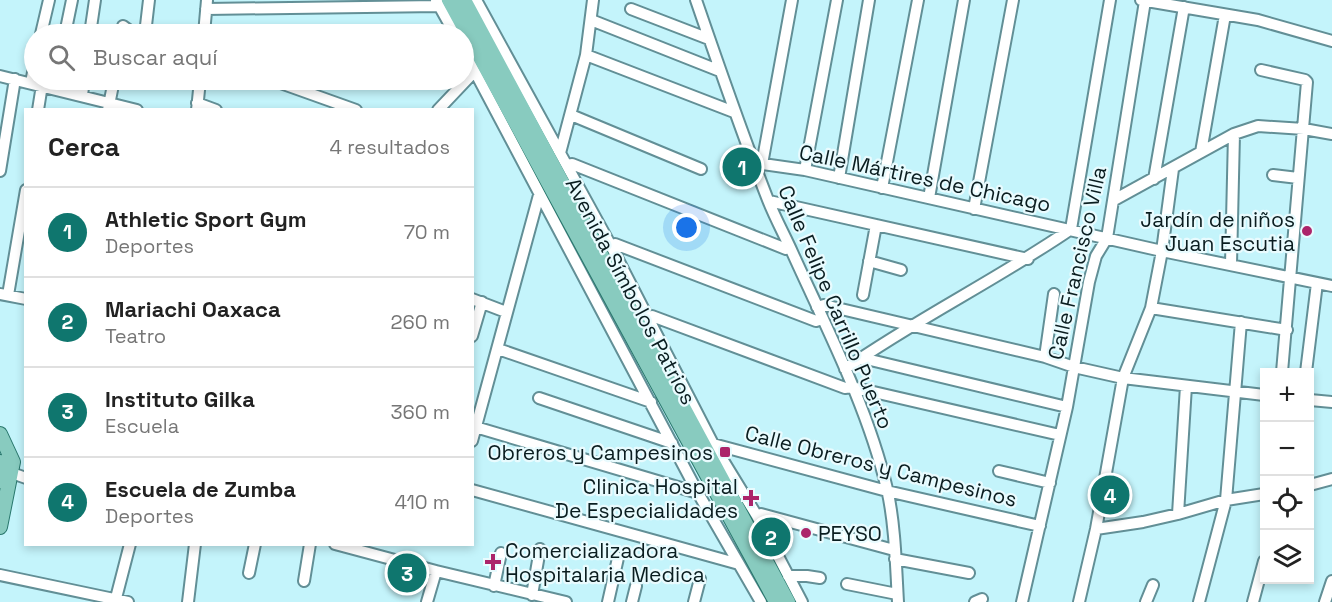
<!DOCTYPE html>
<html lang="es">
<head>
<meta charset="utf-8">
<style>
	:root { --surface:#fff; --page:#f2f2f2; --text:#222; --muted:#767676; --line:#e0e0e0; --accent:#0f766e }
	body { margin:0; font-family:"Space Grotesk",sans-serif; background:var(--page); color:var(--text) }
	.controls { position:absolute; right:18px; bottom:18px; display:grid; overflow:hidden; border-radius:0px; box-shadow:0 3px 9px #0003 }
	.controls button { width:54px; height:54px; display:grid; place-items:center; padding:0; border:0; border-bottom:2px solid var(--line); background:var(--surface); color:var(--text); font:30px sans-serif }
	.you { position:absolute; left:687px; top:228px; width:21px; height:21px; margin:-15px; border:4px solid #fff; border-radius:50%; background:#1a73e8; box-shadow:0 0 0 9px #1a73e833 }
	.badge { display:grid; place-items:center; width:39px; height:39px; border-radius:50%; background:var(--accent); color:#fff; font-size:20px; font-weight:700 }
	.pin { position:absolute; translate:-50% -50%; border:3px solid #fff; box-shadow:0 2px 6px #0006 }
	.list { margin:0; padding:0; list-style:none }
	h2 { display:flex; justify-content:space-between; align-items:center; height:78px; margin:0; padding:0 24px; font-size:26px }
	h2 small { font-size:20px; font-weight:400; color:var(--muted) }
	.list li { display:grid; grid-template-columns:39px 1fr auto; gap:18px; align-items:center; box-sizing:border-box; height:90px; padding:0 24px; border-top:2px solid var(--line) }
	.list b { display:block; font-size:22px; white-space:nowrap }
	.list p { margin:0; font-size:20px; white-space:nowrap; color:var(--muted) }
	.list em { font-size:20px; font-style:normal; color:var(--muted) }
	.icon { flex:none; width:33px; height:33px; fill:none; stroke:currentColor; stroke-width:2; stroke-linecap:round; stroke-linejoin:round }
	.map { position:relative; flex:none; width:1332px; height:602px; overflow:hidden }
	.search { position:absolute; background:var(--surface); box-shadow:0 3px 9px #0003; left:24px; top:24px; width:450px; height:66px; display:flex; align-items:center; gap:15px; box-sizing:border-box; padding:0 21px; border-radius:33px; color:var(--muted); font-size:22px }
	.panel { position:absolute; background:var(--surface); box-shadow:0 3px 9px #0003; left:24px; top:108px; width:450px; height:438px; border-radius:0px }
	.map>svg:first-child { display:block }
	.lines { fill:none; stroke-linecap:round; stroke-linejoin:round }
	.minor-casing { stroke:#628f96; stroke-width:14 }
	.major-casing { stroke:#28776c; stroke-width:16 }
	.minor { stroke:#fff; stroke-width:10 }
	.major { stroke:#88cbbf; stroke-width:14 }
	.poi-dot { fill:#ac246a; stroke:#e9fbfe; stroke-width:2 }
	.labels { text-anchor:middle; dominant-baseline:central; stroke-width:4.5; stroke-linejoin:round; paint-order:stroke }
	.street-label { font-size:21px; fill:#0a1d20; stroke:#e9fbfe }
	.poi-label { font-size:21px; fill:#0a1d20; stroke:#e9fbfe; text-anchor:end }
</style>
</head>
<body>
<div class="map">
<svg width="1332" height="602" viewBox="0 0 1332 602">
	<rect width="100%" height="100%" fill="#c4f4fb"/>
	<g class="lines">
		<!-- minor casing -->
		<g class="minor-casing">
			<path id="minor" d="M436,0L455,34
				M476,0L611,246L713,444L757,516L802,602
				M696,0C719,67 742,134 768,200C775,218 785,236 793,254C827,329 868,408 887,489C895,523 896,567 898,602
				M1141,0L1258,20L1332,41
				M206,9L439,6
				M631,9L709,39
				M591,20L720,71
				M41,34L49,0
				M65,34L72,0
				M90,34L95,0
				M121,34L123,26L134,34
				M145,34L149,0
				M204,34L207,0
				M270,34H299
				M464,51L698,493L761,602
				M586,55L734,112
				M1261,70L1305,80L1307,82L1282,372
				M0,76L137,110
				M272,80L356,110
				M31,83L34,67
				M82,95L84,80
				M197,103L216,110
				M38,110L42,85
				M108,110L114,80
				M197,110L200,80
				M438,110L474,72
				M571,115L701,169
				M1201,152L1225,15
				M560,153L586,55L593,0
				M756,163L805,170L1162,251L1332,286
				M762,164L792,0
				M567,166L572,164L786,249L790,248
				M805,170L837,0
				M0,171L15,79
				M1273,175L1298,178
				M839,178L869,0
				M1154,179L1184,7
				M882,188L918,0
				M929,198L964,0
				M1114,200L1234,134L1258,126L1304,129L1332,134
				M769,201L1028,259
				M974,209L1013,0
				M611,246L615,244L816,321L822,319
				M869,261L901,270
				M1231,264L1234,134
				M0,294L26,299
				M8,295L26,190
				M863,295L876,225
				M472,299L506,312
				M817,307L824,305L1045,357L1074,367L1123,378L1264,395
				M1151,308L1287,330
				M648,318L652,316L845,388L852,387L1060,435
				M472,336L482,302
				M498,349L651,402
				M1045,357L1054,294
				M862,358L1067,407
				M845,369C918,318 998,279 1071,229L1110,0
				M1306,372L1317,283
				M539,398L672,443
				M1310,400L1332,402
				M472,426L698,493
				M472,441L539,195
				M713,444L887,491L1040,526
				M6,471L26,478
				M999,471L1050,483
				M1310,485L1332,479
				M472,490L739,564
				M1178,514L1186,386
				M757,516L761,514L894,550
				M1096,529L1143,522L1178,514L1226,500L1264,494
				M335,544L436,571L566,602
				M895,559L969,573
				M249,573L255,544
				M0,575L128,602
				M788,576H807L820,578
				M304,581L310,544
				M847,584L897,594
				M494,586L501,553
				M532,595L540,549
				M115,602L130,544
				M188,602L195,544
				M427,602L436,571
				M608,602L618,558
				M632,602L636,586
				M694,602L700,579
				M975,602L982,599
				M1022,602L1067,407L1089,282L1096,256L1107,238L1145,1
				M1079,602L1096,529L1123,378L1151,308L1162,251L1173,169
				M1146,602L1153,585
				M1199,602L1226,500L1241,322
				M1253,602L1264,561
				M1325,602L1332,581"/>
		</g>
		<!-- major casing -->
		<g class="major-casing">
			<path id="major" d="M449,0L776,602
				M464,0L788,602
				M0,434L13,462L0,527
				M0,462L4,470L6,484"/>
		</g>
		<!-- minor -->
		<use href="#minor" class="minor"/>
		<!-- major -->
		<use href="#major" class="major"/>
	</g>
	<!-- markers -->
	<g class="poi-dot">
		<circle cx="1307" cy="231" r="6"/>
		<rect x="719" y="446" width="12" height="12" rx="3"/>
		<path d="M748 489h6v6h6v6h-6v6h-6v-6h-6v-6h6z"/>
		<circle cx="806" cy="533" r="6"/>
		<path d="M490 553h6v6h6v6h-6v6h-6v-6h-6v-6h6z"/>
	</g>
	<g class="labels">
		<!-- street labels -->
		<g class="street-label">
			<text transform="translate(925 178) rotate(12)">Calle Mártires de Chicago</text>
			<text transform="translate(1077 263) rotate(-77)">Calle Francisco Villa</text>
			<text transform="translate(631 291) rotate(62)">Avenida Símbolos Patrios</text>
			<text transform="translate(836 307) rotate(67)">Calle Felipe Carrillo Puerto</text>
			<text transform="translate(881 466) rotate(14)">Calle Obreros y Campesinos</text>
		</g>
		<!-- poi labels -->
		<g class="poi-label">
			<text x="1295" y="219">Jardín de niños<tspan x="1295" dy="24">Juan Escutia</tspan></text>
			<text x="713" y="452">Obreros y Campesinos</text>
			<text x="738" y="486">Clinica Hospital<tspan x="738" dy="24">De Especialidades</tspan></text>
			<text x="818" y="533" text-anchor="start">PEYSO</text>
			<text x="505" y="550" text-anchor="start">Comercializadora<tspan x="505" dy="24">Hospitalaria Medica</tspan></text>
		</g>
	</g>
</svg>
<div class="controls">
<button>+</button>
<button>−</button>
<button><svg class="icon" aria-label="locate" viewBox="0 0 24 24"><circle cx="12" cy="12" r="6"/><path d="M12 2v4M12 18v4M2 12h4M18 12h4"/></svg></button>
<button><svg class="icon" aria-label="layers" viewBox="0 0 24 24"><path d="M12 4l9 5-9 5-9-5zM3 14l9 5 9-5"/></svg></button>
</div>
<div class="you"></div>
<div class="pin badge" style="left:742px;top:167px">1</div>
<div class="pin badge" style="left:771px;top:537px">2</div>
<div class="pin badge" style="left:407px;top:573px">3</div>
<div class="pin badge" style="left:1110px;top:495px">4</div>
<div class="search"><svg class="icon" aria-label="search" viewBox="0 0 24 24"><circle cx="10" cy="10" r="6"/><path d="M15 15l6 6"/></svg>Buscar aquí</div>
<section class="panel">
<h2>Cerca<small>4 resultados</small></h2>
<ul class="list">
<li><span class="badge">1</span><div><b>Athletic Sport Gym</b><p>Deportes</p></div><em>70 m</em></li>
<li><span class="badge">2</span><div><b>Mariachi Oaxaca</b><p>Teatro</p></div><em>260 m</em></li>
<li><span class="badge">3</span><div><b>Instituto Gilka</b><p>Escuela</p></div><em>360 m</em></li>
<li><span class="badge">4</span><div><b>Escuela de Zumba</b><p>Deportes</p></div><em>410 m</em></li>
</ul>
</section>
</div>
</body>
</html>
